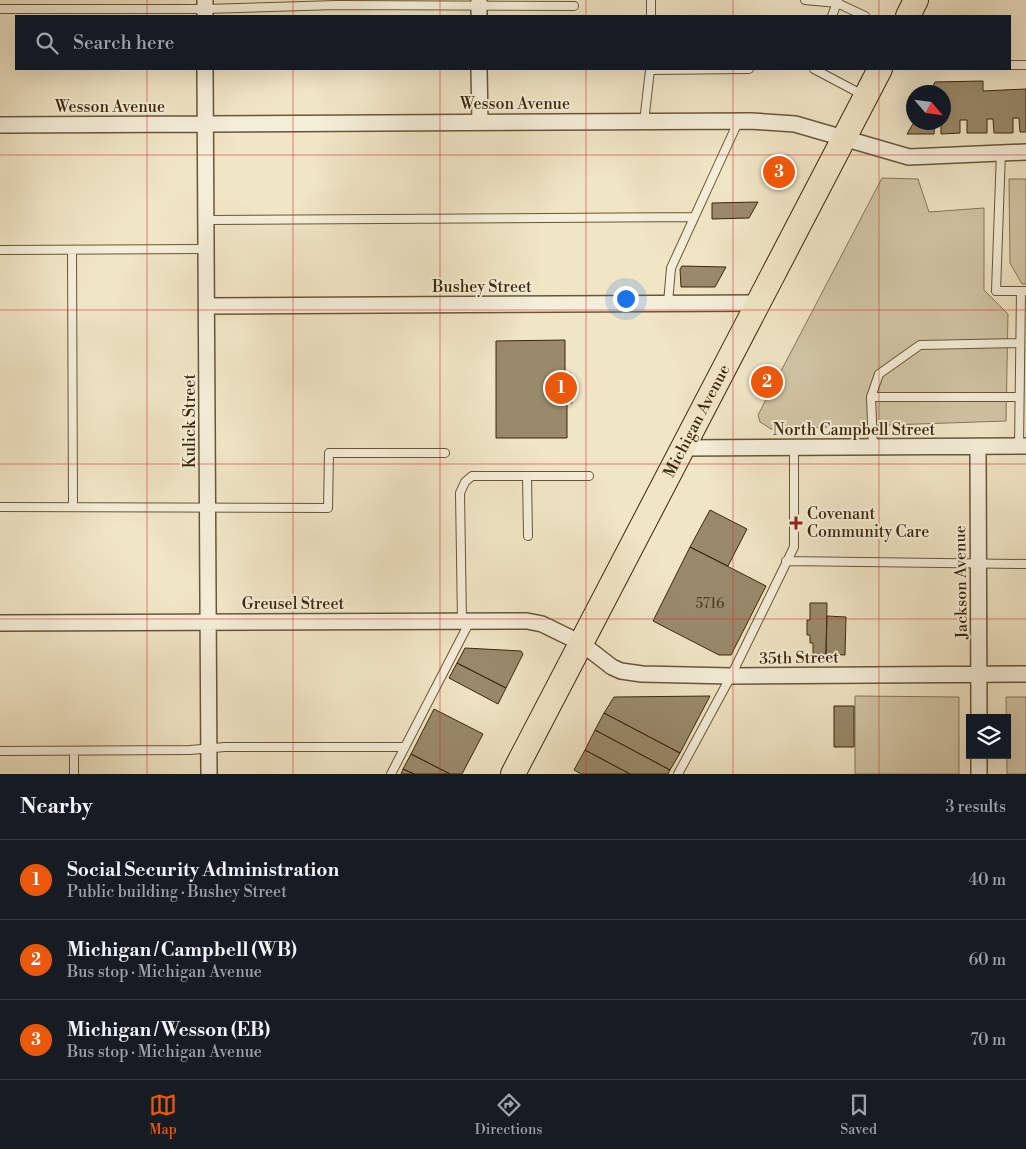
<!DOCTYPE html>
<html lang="en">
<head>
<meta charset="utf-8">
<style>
	:root { --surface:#171b24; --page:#242831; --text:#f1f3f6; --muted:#9ea1a6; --line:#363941; --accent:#ea580c }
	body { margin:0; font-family:"Libre Bodoni",serif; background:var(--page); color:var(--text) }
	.controls { position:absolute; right:15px; bottom:15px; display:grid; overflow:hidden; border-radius:0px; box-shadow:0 5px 20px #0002 }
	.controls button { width:45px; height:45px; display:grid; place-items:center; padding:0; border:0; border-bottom:1px solid var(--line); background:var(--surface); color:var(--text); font:25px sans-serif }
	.compass { position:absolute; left:906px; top:85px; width:45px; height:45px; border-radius:50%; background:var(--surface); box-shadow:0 5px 20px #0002; rotate:118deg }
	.you { position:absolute; left:625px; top:298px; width:18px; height:18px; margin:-12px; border:4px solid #fff; border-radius:50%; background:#1a73e8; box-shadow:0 0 0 8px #1a73e833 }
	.badge { display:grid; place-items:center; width:32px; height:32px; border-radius:50%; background:var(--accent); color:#fff; font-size:16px; font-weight:700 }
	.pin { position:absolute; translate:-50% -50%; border:2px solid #fff; box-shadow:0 1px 5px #0006 }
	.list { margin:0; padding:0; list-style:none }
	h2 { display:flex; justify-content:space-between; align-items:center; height:65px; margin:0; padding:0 20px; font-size:21px }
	h2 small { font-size:16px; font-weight:400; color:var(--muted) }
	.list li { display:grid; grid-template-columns:32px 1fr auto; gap:15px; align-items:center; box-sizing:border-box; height:80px; padding:0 20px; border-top:1px solid var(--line) }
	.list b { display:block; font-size:19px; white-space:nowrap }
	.list p { margin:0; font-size:16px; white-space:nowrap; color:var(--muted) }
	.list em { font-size:16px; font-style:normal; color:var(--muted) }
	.icon { flex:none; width:28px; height:28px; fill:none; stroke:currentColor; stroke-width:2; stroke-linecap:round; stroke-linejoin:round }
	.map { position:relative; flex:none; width:1026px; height:774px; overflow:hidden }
	.search { position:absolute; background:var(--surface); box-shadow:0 5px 20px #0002; left:15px; right:15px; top:15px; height:55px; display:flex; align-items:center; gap:12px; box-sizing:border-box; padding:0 18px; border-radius:0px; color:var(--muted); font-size:19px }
	.sheet { height:305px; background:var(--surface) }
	nav { display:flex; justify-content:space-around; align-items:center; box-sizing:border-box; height:70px; border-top:1px solid var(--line); background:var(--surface); font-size:14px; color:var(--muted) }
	nav a { display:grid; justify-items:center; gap:2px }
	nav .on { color:var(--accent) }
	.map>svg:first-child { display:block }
	.green { fill:#d1c5a5; stroke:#867657 }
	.building { fill:#998a6b; stroke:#3b2709 }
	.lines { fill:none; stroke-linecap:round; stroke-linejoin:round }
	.service-casing { stroke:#685638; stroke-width:10 }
	.minor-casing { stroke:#685638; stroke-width:18 }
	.primary-casing { stroke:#3b2709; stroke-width:26 }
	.service { stroke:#f5eed9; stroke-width:8 }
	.minor { stroke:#f5eed9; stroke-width:15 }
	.primary { stroke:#f0e5c5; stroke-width:24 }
	.grid { fill:none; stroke:#d62828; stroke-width:1; stroke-opacity:0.55 }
	.poi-dot { fill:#8f2418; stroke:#f5eed9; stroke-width:2 }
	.labels { text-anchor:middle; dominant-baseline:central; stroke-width:4; stroke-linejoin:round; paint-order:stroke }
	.number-label { font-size:14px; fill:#524022 }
	.street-label { font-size:16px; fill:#3b2709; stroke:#f5eed9 }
	.poi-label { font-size:16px; fill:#3b2709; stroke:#f5eed9; text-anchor:start }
</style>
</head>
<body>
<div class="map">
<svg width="1026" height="774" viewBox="0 0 1026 774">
	<rect width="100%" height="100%" fill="#f0e5c5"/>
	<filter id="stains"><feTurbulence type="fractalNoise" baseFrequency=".004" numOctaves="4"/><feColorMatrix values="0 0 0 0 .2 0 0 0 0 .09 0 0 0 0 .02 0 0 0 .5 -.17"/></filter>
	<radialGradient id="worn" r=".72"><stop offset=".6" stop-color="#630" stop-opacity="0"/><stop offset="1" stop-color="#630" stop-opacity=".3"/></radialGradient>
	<!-- green -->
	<path class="green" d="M882,178L918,179L929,212L984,208V290L1008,314L1006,421L771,429L760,422L758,415Z
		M1009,179H1026V284H1022L1010,263Z
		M855,696L959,697V774H855Z
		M1006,697H1026V774H1007Z"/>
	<!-- building -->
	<path class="building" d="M983,81V91L1026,89V132H1020L1019,118H1013V133H994L993,119H987V133H967V120H960V133L941,134V122H944V92H930L935,82Z
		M914,122H935L934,134H907Z
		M758,202L749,218L712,219V203Z
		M682,266L726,267L715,287H681L680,269Z
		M565,340V373H571L572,403H567V438H496V341Z
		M710,510L747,529L728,566L690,547Z
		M690,547L766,586L731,655H719L653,621Z
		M810,603H827L826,654H813V643H810V635H807V620H810Z
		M827,616L846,617L845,655L826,654Z
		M465,648L521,651L523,654L506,688L457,663Z
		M457,663L506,688L498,704L449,678Z
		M710,696L680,753L604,713L614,697Z
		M834,706H854V747H834Z
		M434,709L483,734L462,774H450L411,754Z
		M604,713L680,753L670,770L595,730Z
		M595,730L670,770L668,774H630L585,750Z
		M585,750L630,774H581L574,770Z
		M411,754L450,774H414L403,769Z
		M403,769L414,774H401Z"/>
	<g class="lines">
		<!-- service casing -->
		<g class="service-casing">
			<path id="service" d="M805,0L837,3L865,16
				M0,9H205L337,5L574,6
				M651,16V0
				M832,16L838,0
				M1010,65H1026
				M650,69V70L749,69
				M814,69L863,95
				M644,122L650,70
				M1001,152L996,291H1026
				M206,220L694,217
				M0,250L206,249
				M72,250L73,507
				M668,303L671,268L738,122
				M871,397L873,447
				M1019,397H871L879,374L920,345L1020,343
				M1019,446L1021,291
				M527,476L528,536
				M0,507L328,508L329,453H445
				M786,561L1026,564
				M462,621L460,493L465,482L472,476H589
				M0,751L190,750L225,747H405
				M74,751V774
				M391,774L470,621
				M678,774L731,676L794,547V447"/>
		</g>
		<!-- minor casing -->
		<g class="minor-casing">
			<path id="minor" d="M205,0V16
				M479,0V16
				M205,69L209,774
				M479,69L480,122
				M0,125L751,121L795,124L909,157L1026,152
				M207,306L758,303
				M978,446L979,718
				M683,448L1026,446
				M0,623L527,621L542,624L581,643L612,667L621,671L642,674L731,676L1026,674
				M979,755V774"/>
		</g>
		<!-- primary casing -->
		<g class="primary-casing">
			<g id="primary">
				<path d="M908,16L916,0"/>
				<path id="s1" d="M513,774L880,69"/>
			</g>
		</g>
		<!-- service -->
		<use href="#service" class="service"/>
		<!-- minor -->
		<use href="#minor" class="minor"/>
		<!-- primary -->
		<use href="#primary" class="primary"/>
	</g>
	<!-- grid -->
	<path class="grid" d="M147,0V16M293,0V16M440,0V16M586,0V16M733,0V16M879,0V16M147,69V774M293,69V774M440,69V774M586,69V774M733,69V774M879,69V774M0,155H1026M0,310H1026M0,464H1026M0,619H1026"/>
	<!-- markers -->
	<path class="poi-dot" d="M793.5 515.5h5v5h5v5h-5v5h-5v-5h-5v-5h5z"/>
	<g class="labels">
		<!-- number labels -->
		<g class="number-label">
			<text x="710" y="604">5716</text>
		</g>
		<!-- street labels -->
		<g class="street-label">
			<text x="515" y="104">Wesson Avenue</text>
			<text x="110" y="107">Wesson Avenue</text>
			<text x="482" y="287">Bushey Street</text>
			<text transform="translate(190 421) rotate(-90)">Kulick Street</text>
			<text stroke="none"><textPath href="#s1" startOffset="398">Michigan Avenue</textPath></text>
			<text x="854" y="430">North Campbell Street</text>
			<text transform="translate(961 582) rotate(-91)">Jackson Avenue</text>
			<text x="293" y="604">Greusel Street</text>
			<text transform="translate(799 658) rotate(-1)">35th Street</text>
		</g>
		<!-- poi labels -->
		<g class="poi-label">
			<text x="807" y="514">Covenant<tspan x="807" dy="18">Community Care</tspan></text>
		</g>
	</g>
	<rect width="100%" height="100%" filter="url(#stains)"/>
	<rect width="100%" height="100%" fill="url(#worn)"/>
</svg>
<div class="controls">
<button><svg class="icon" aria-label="layers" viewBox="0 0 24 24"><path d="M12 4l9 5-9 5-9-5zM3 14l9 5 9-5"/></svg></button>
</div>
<svg class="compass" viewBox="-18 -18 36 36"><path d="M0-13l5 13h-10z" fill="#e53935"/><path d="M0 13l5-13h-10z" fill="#9ea1a6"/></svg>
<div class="you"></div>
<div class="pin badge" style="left:561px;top:388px">1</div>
<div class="pin badge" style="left:767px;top:382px">2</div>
<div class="pin badge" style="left:779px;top:172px">3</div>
<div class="search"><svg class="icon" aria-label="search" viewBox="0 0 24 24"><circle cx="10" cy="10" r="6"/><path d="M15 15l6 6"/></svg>Search here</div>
</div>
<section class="sheet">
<h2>Nearby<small>3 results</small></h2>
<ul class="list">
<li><span class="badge">1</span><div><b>Social Security Administration</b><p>Public building · Bushey Street</p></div><em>40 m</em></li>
<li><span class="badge">2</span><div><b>Michigan / Campbell (WB)</b><p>Bus stop · Michigan Avenue</p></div><em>60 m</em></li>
<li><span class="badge">3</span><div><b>Michigan / Wesson (EB)</b><p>Bus stop · Michigan Avenue</p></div><em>70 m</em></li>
</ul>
</section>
<nav>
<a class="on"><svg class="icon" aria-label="map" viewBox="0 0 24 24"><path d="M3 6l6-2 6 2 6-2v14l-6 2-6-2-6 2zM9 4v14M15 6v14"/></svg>Map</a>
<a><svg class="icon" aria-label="directions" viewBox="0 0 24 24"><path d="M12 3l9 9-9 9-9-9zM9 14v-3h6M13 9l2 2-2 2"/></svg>Directions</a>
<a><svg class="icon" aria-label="saved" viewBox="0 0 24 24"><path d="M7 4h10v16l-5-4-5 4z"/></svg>Saved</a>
</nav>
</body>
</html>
